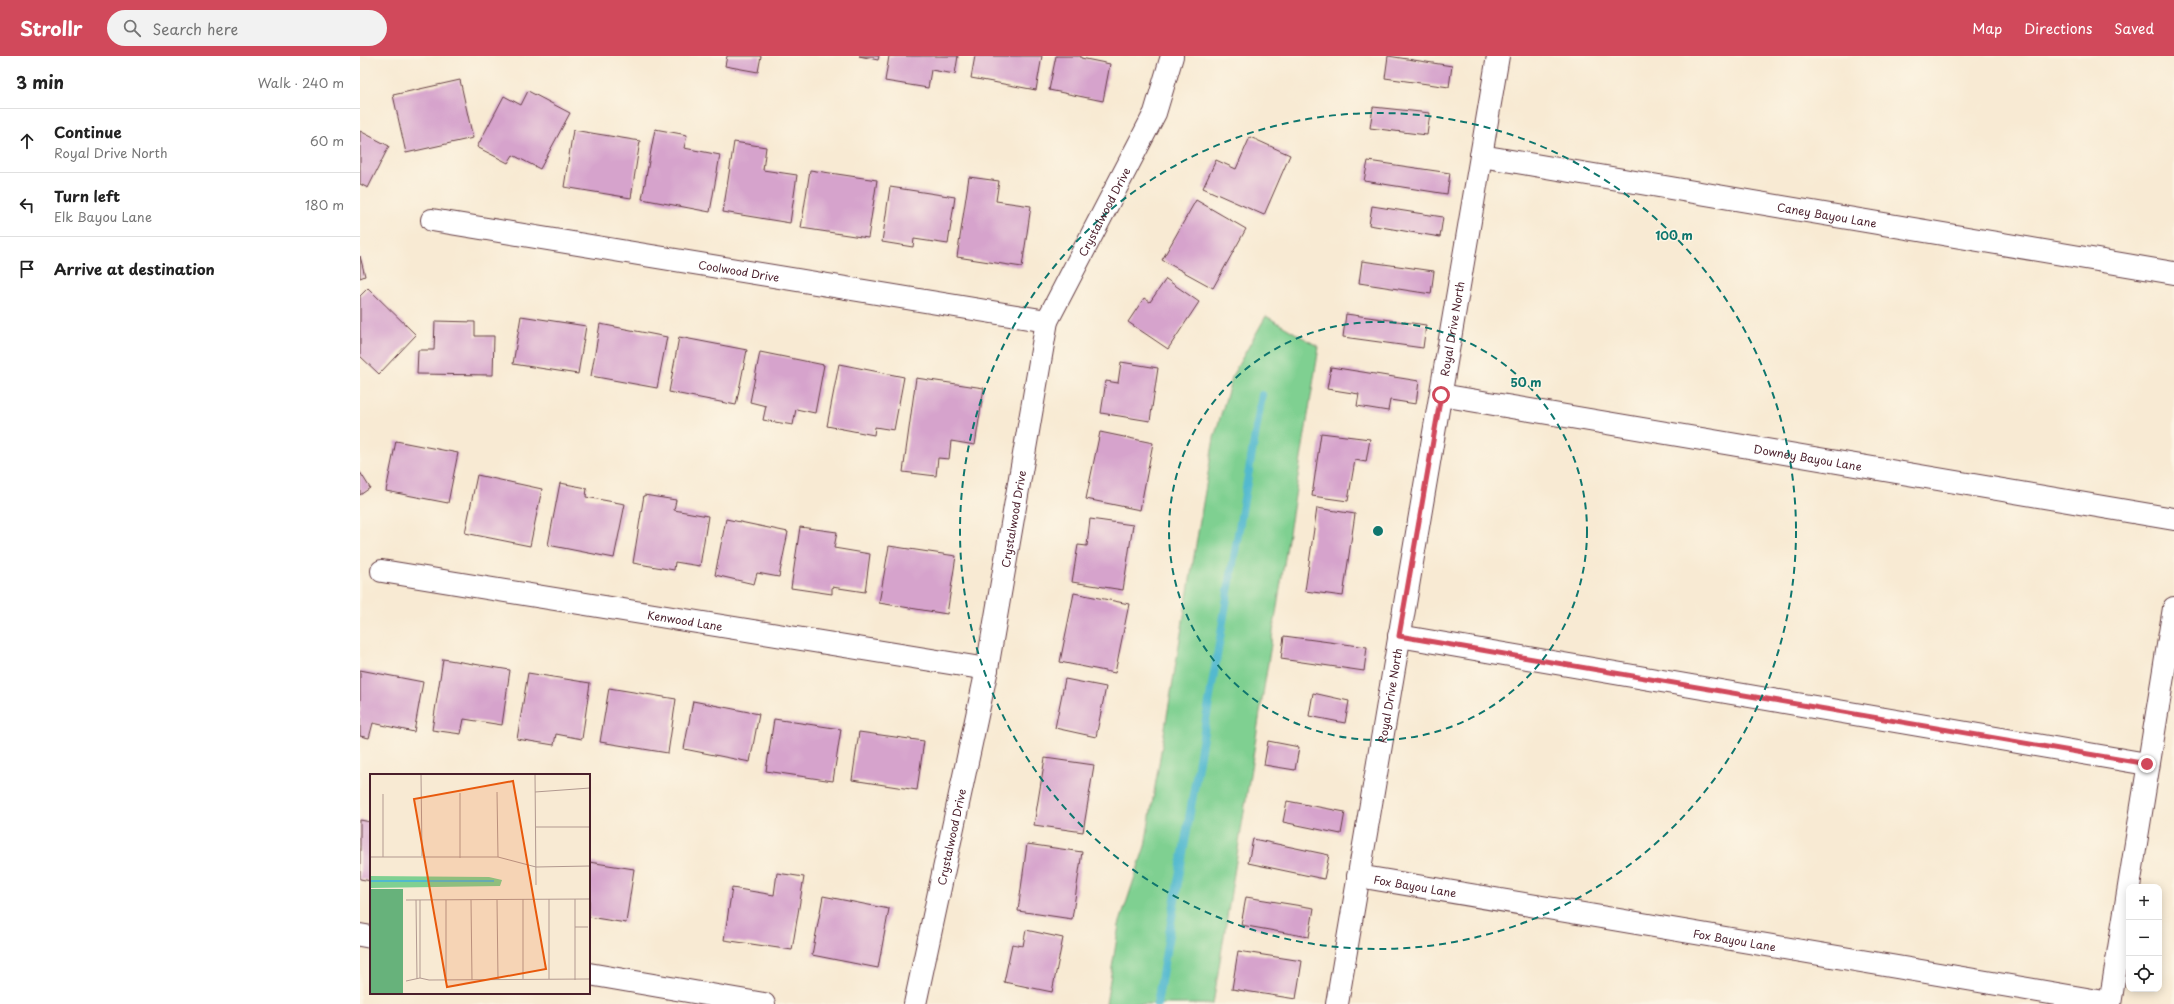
<!DOCTYPE html>
<html lang="en">
<head>
<meta charset="utf-8">
<style>
	:root { --surface:#fff; --page:#f2f2f2; --text:#222; --muted:#767676; --line:#e0e0e0; --accent:#d1495b }
	body { margin:0; font-family:"Playpen Sans",sans-serif; background:var(--page); color:var(--text) }
	.controls { position:absolute; right:12px; bottom:12px; display:grid; overflow:hidden; border-radius:8px; box-shadow:0 2px 10px #0003 }
	.controls button { width:36px; height:36px; display:grid; place-items:center; padding:0; border:0; border-bottom:1px solid var(--line); background:var(--surface); color:var(--text); font:20px sans-serif }
	.stop { position:absolute; width:12px; height:12px; margin:-9px; border:3px solid #d1495b; border-radius:50%; background:#fff }
	.stop.end { background:#d1495b; border-color:#fff; box-shadow:0 1px 4px #0008 }
	.list { margin:0; padding:0; list-style:none }
	h2 { display:flex; justify-content:space-between; align-items:center; height:52px; margin:0; padding:0 16px; font-size:17px }
	h2 small { font-size:13px; font-weight:400; color:var(--muted) }
	.list li { display:grid; grid-template-columns:26px 1fr auto; gap:12px; align-items:center; box-sizing:border-box; height:64px; padding:0 16px; border-top:1px solid var(--line) }
	.list b { display:block; font-size:15px; white-space:nowrap }
	.list p { margin:0; font-size:13px; white-space:nowrap; color:var(--muted) }
	.list em { font-size:13px; font-style:normal; color:var(--muted) }
	.icon { flex:none; width:22px; height:22px; fill:none; stroke:currentColor; stroke-width:2; stroke-linecap:round; stroke-linejoin:round }
	.map { position:relative; flex:none; width:1814px; height:948px; overflow:hidden }
	header { display:flex; align-items:center; gap:24px; box-sizing:border-box; height:56px; padding:0 20px; background:var(--accent); color:#fff }
	header strong { font-size:19px }
	nav { display:flex; gap:22px; margin-inline-start:auto; font-size:14px }
	.search { width:280px; height:36px; background:var(--page); display:flex; align-items:center; gap:10px; box-sizing:border-box; padding:0 14px; border-radius:22px; color:var(--muted); font-size:15px }
	main { display:flex }
	aside { flex:1; background:var(--surface) }
	.map>svg:first-child { display:block }
	.green { fill:#7fd091; stroke:#64785e }
	.lines { fill:none; stroke-linecap:round; stroke-linejoin:round }
	.stream { stroke:#52b9cf; stroke-width:8 }
	.building { fill:#d6a3cc }
	.minor-casing { stroke:#643d44; stroke-width:24 }
	.minor { stroke:#fff; stroke-width:22 }
	.route { stroke:#d1495b; stroke-width:5 }
	.ring { fill:none; stroke:#0f766e; stroke-width:2; stroke-dasharray:7 5 }
	.labels { text-anchor:middle; dominant-baseline:central; stroke-width:3; stroke-linejoin:round; paint-order:stroke }
	.street-label { font-size:11px; fill:#4a1f2b; stroke:#fcf5e5 }
	.inset-river { fill:none; stroke:#52b9cf; stroke-width:2 }
	.inset-road { fill:none; stroke:#b29990; stroke-width:1 }
	.view { fill:#e8590c; fill-opacity:0.15; stroke:#e8590c; stroke-width:2 }
	.inset-edge { fill:none; stroke:#4a1f2b; stroke-width:2 }
	.centre { fill:#0f766e; stroke:#fcf5e5; stroke-width:2 }
	.ring-label { font-size:12px; text-anchor:middle; font-weight:bold; fill:#0f766e; stroke:#fcf5e5; stroke-width:3; stroke-linejoin:round; paint-order:stroke }
</style>
</head>
<body>
<header>
<strong>Strollr</strong>
<div class="search"><svg class="icon" aria-label="search" viewBox="0 0 24 24"><circle cx="10" cy="10" r="6"/><path d="M15 15l6 6"/></svg>Search here</div>
<nav><a>Map</a><a>Directions</a><a>Saved</a></nav>
</header>
<main>
<aside>
<h2>3 min<small>Walk · 240 m</small></h2>
<ul class="list">
<li><svg class="icon" aria-label="ahead" viewBox="0 0 24 24"><path d="M12 20V5M6 11l6-6 6 6"/></svg><div><b>Continue</b><p>Royal Drive North</p></div><em>60 m</em></li>
<li><svg class="icon" aria-label="left" viewBox="0 0 24 24"><path d="M17 20v-9H6M10 6l-5 5 5 5"/></svg><div><b>Turn left</b><p>Elk Bayou Lane</p></div><em>180 m</em></li>
<li><svg class="icon" aria-label="arrive" viewBox="0 0 24 24"><path d="M6 21V4h12l-3 4 3 4H6"/></svg><div><b>Arrive at destination</b></div></li>
</ul>
</aside>
<div class="map">
<svg width="1814" height="948" viewBox="0 0 1814 948">
	<rect width="100%" height="100%" fill="#fcf5e5"/>
	<filter id="ink" filterUnits="userSpaceOnUse"><feTurbulence type="fractalNoise" baseFrequency=".025" numOctaves="2"/><feDisplacementMap in="SourceGraphic" scale="8" xChannelSelector="R" yChannelSelector="G"/><feConvolveMatrix kernelMatrix="1 2 1 2 8 2 1 2 1" color-interpolation-filters="sRGB"/></filter>
	<filter id="wash" filterUnits="userSpaceOnUse"><feTurbulence type="fractalNoise" baseFrequency=".012" numOctaves="4" result="noise"/><feDisplacementMap in="SourceGraphic" scale="16" xChannelSelector="R" yChannelSelector="G"/><feGaussianBlur stdDeviation="0.9" result="paint"/><feColorMatrix in="noise" values="0 0 0 0 0 0 0 0 0 0 0 0 0 0 0 0 0 1.4 0 .05"/><feComposite in="paint" operator="in"/></filter>
	<g filter="url(#wash)">
		<rect width="100%" height="100%" fill="#f8ead3"/>
		<!-- green -->
		<path class="green" d="M906,260L959,291L853,948H746L759,869L785,790L854,382L873,318Z"/>
		<g class="lines">
			<!-- stream -->
			<path class="stream" d="M797,948L902,339"/>
		</g>
		<g id="blocks">
			<!-- building -->
			<path class="building" d="M367,0H401L398,16L365,10Z
				M499,0H519L518,4Z
				M529,0H598L595,18L571,14L568,32L525,25Z
				M615,0H682L676,34L611,22Z
				M696,0H721V2L750,8L743,45L689,34Z
				M1028,0L1092,10L1089,31L1025,22Z
				M100,24L113,82L46,97L33,39Z
				M168,35L210,57L180,113L153,99L148,107L117,91L144,40L161,49Z
				M1013,51L1070,57L1067,79L1010,72Z
				M295,73L327,79L324,92L360,99L350,156L282,143Z
				M213,74L280,85L271,142L204,131Z
				M0,75L29,90L8,132L0,128Z
				M890,81L930,99L904,159L843,132L856,104L876,113Z
				M374,86L406,91L403,114L437,119L430,167L363,156Z
				M1008,105L1090,117L1087,138L1004,125Z
				M450,114L517,124L508,182L441,172Z
				M609,121L639,125L636,145L671,150L662,211L597,201Z
				M530,131L595,141L588,188L554,183L553,191L522,186Z
				M836,144L886,173L853,232L802,204Z
				M1012,150L1083,161L1080,181L1009,169Z
				M0,200L5,220L0,222Z
				M1002,205L1074,215L1071,238L999,227Z
				M806,223L839,246L808,293L768,266L784,242L790,246Z
				M8,232L56,279L19,318L0,300V240Z
				M986,258L1066,269L1063,292L983,281Z
				M161,260L226,270L218,318L153,308Z
				M75,265L115,266V280H134L133,319L57,318L58,294H74Z
				M240,268L307,281L297,332L231,320Z
				M319,281L387,294L376,349L309,336Z
				M400,296L464,309L455,357L436,353L433,369L403,364L406,350L390,346Z
				M761,306L798,312L790,365L741,357L746,325L758,327Z
				M479,308L544,321L534,374L515,371L514,379L467,370Z
				M971,311L1059,325L1056,348L1030,344L1028,355L997,350L999,338L967,333Z
				M556,322L624,332L615,389L591,385L589,403L578,402L576,420L543,416Z
				M740,376L793,387L780,454L726,443Z
				M961,377L1010,383L1006,406L995,404L988,445L952,440Z
				M36,385L98,397L88,447L26,435Z
				M0,416L10,432L0,439Z
				M117,419L182,433L170,490L105,477Z
				M200,427L227,432L226,441L265,448L254,502L188,489Z
				M284,439L316,444L314,454L348,460L340,510L315,506L314,514L273,507Z
				M957,452L995,458L983,540L945,535Z
				M366,463L428,476L419,521L397,517L394,528L355,519Z
				M730,463L773,469L763,534L712,526L718,489L727,490Z
				M440,471L477,476L474,492L510,498L505,536L472,531V538L431,532Z
				M529,490L596,500L587,558L519,547Z
				M714,537L769,548L755,617L700,606Z
				M924,580L1007,591L1004,615L921,603Z
				M83,603L150,614L142,669L104,663L101,678L72,674Z
				M0,614L63,626L54,676L13,667L9,682L0,680Z
				M168,617L230,627L222,683L196,678L194,689L157,683Z
				M705,623L746,631L736,681L695,672Z
				M249,632L316,643L308,697L240,686Z
				M953,637L989,645L985,667L949,660Z
				M333,645L399,658L390,706L324,693Z
				M414,663L481,673L473,725L406,715Z
				M499,676L564,685L557,734L492,724Z
				M908,685L939,691L935,714L904,709Z
				M685,702L734,709L723,776L674,769Z
				M927,745L985,756L981,778L923,766Z
				M0,764L11,766V825L0,823Z
				M893,783L969,799L964,823L888,807Z
				M667,788L722,796L712,863L658,855Z
				M229,806L274,813L266,867L229,861Z
				M417,817L444,821L432,894L364,884L372,832L414,839Z
				M463,840L529,853L518,912L452,899Z
				M886,841L954,852L949,881L881,869Z
				M666,874L703,882L692,936L644,926L652,888L663,890Z
				M878,895L942,905L936,943L872,933Z"/>
		</g>
	</g>
	<g filter="url(#ink)">
		<use href="#blocks" fill-opacity="0" stroke="#643d44" stroke-width="1"/>
		<g class="lines">
			<!-- minor casing -->
			<g class="minor-casing">
				<g id="minor">
					<path id="s1" d="M1121,100L1814,217"/>
					<path id="s2" d="M72,164L687,265"/>
					<path id="s3" d="M1081,339L1814,463"/>
					<path id="s4" d="M22,515L627,613"/>
					<path d="M1039,580L1787,708"/>
					<path id="s5" d="M998,820L1750,947"/>
					<path d="M0,879L11,881"/>
					<path d="M229,918L404,948"/>
					<path id="s6" d="M555,948L627,613L687,265L795,57L812,0"/>
					<path id="s7" d="M977,948L1138,0"/>
					<path d="M1750,948L1814,552"/>
				</g>
			</g>
			<!-- minor -->
			<use href="#minor" class="minor"/>
		</g>
	</g>
	<g class="lines" filter="url(#ink)">
		<!-- route -->
		<path class="route" d="M1081,339L1039,580L1787,708"/>
	</g>
	<!-- distance rings -->
	<g class="ring">
		<circle cx="1018" cy="475" r="209"/>
		<circle cx="1018" cy="475" r="418"/>
	</g>
	<g class="labels">
		<!-- street labels -->
		<g class="street-label">
			<text stroke="none"><textPath href="#s6" startOffset="819">Crystalwood Drive</textPath></text>
			<text stroke="none"><textPath href="#s1" startOffset="351">Caney Bayou Lane</textPath></text>
			<text stroke="none"><textPath href="#s2" startOffset="311">Coolwood Drive</textPath></text>
			<text stroke="none"><textPath href="#s7" startOffset="685">Royal Drive North</textPath></text>
			<text stroke="none"><textPath href="#s3" startOffset="372">Downey Bayou Lane</textPath></text>
			<text stroke="none"><textPath href="#s6" startOffset="495">Crystalwood Drive</textPath></text>
			<text stroke="none"><textPath href="#s4" startOffset="307">Kenwood Lane</textPath></text>
			<text stroke="none"><textPath href="#s7" startOffset="313">Royal Drive North</textPath></text>
			<text stroke="none"><textPath href="#s6" startOffset="171">Crystalwood Drive</textPath></text>
			<text stroke="none"><textPath href="#s5" startOffset="58">Fox Bayou Lane</textPath></text>
			<text stroke="none"><textPath href="#s5" startOffset="382">Fox Bayou Lane</textPath></text>
		</g>
	</g>
	<!-- overview -->
	<g transform="translate(10 718)">
		<rect width="220" height="220" fill="#f8ead3"/>
		<path d="M0,102L119,103L132,106L130,112L0,114Z" fill="#7fd091"/>
		<path d="M0,115H33V220H0Z" fill="#67b27b"/>
		<path class="inset-river" d="M0,107H124"/>
		<path class="inset-road" d="M51,0L52,82M165,0L166,111M127,18L128,83M165,18L220,14M90,19V84M13,20V83M166,53H220M0,83H128L166,93L220,92M153,125V205M205,125V206M36,126L220,125M46,126L47,205M50,126V204M76,126V206M101,126L102,206M127,126L128,205M205,153H218M179,205V125M36,207L50,204L59,206L220,205"/>
		<path class="view" d="M143,7L176,195L77,213L44,25Z"/>
		<rect width="220" height="220" class="inset-edge"/>
	</g>
	<circle cx="1018" cy="475" r="6" class="centre"/>
	<g class="ring-label">
		<text x="1314" y="184">100 m</text>
		<text x="1166" y="331">50 m</text>
	</g>
</svg>
<div class="controls">
<button>+</button>
<button>−</button>
<button><svg class="icon" aria-label="locate" viewBox="0 0 24 24"><circle cx="12" cy="12" r="6"/><path d="M12 2v4M12 18v4M2 12h4M18 12h4"/></svg></button>
</div>
<div class="stop" style="left:1081px;top:339px"></div>
<div class="stop end" style="left:1787px;top:708px"></div>
</div>
</main>
</body>
</html>
